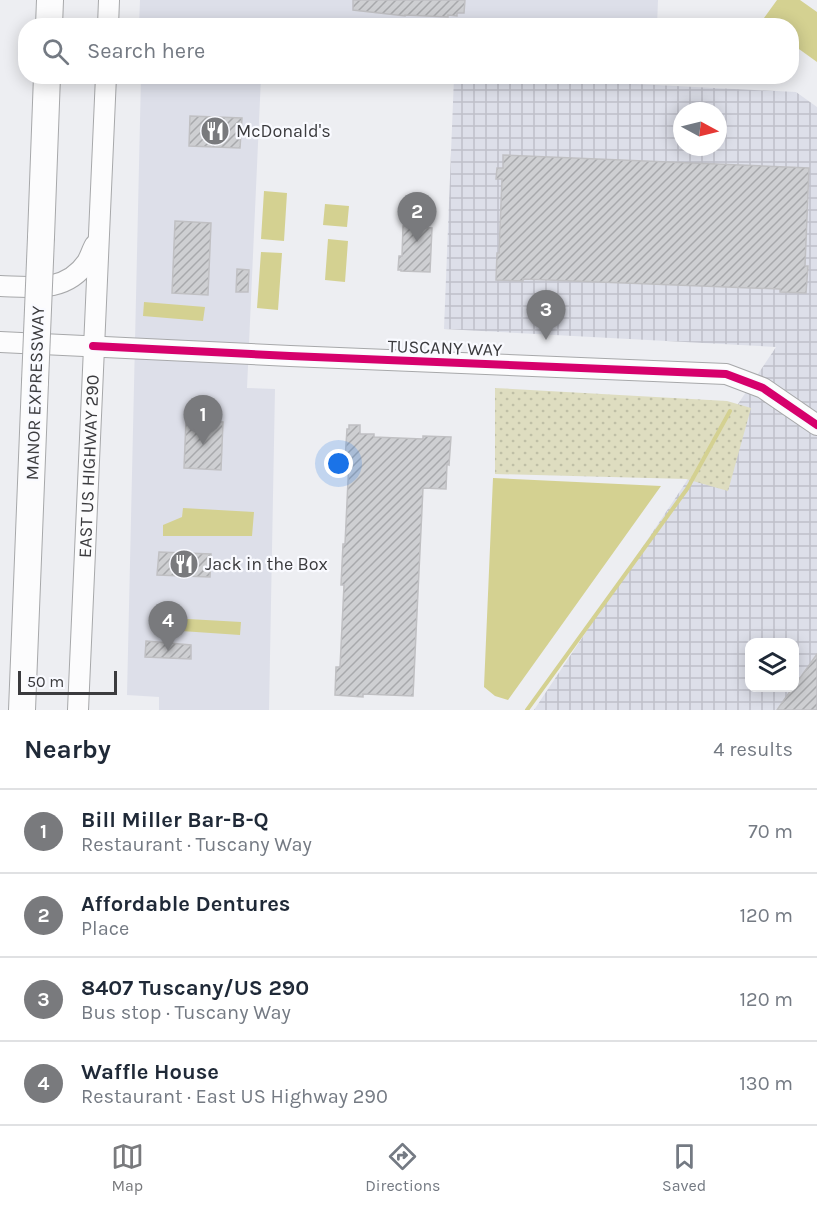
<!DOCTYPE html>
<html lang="en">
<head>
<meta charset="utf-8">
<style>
	:root { --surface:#fff; --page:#f2f2f3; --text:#1f2937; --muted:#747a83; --line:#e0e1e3; --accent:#797a7d }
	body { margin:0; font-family:Karla,sans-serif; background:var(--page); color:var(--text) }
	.controls { position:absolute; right:18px; bottom:18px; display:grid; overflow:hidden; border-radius:12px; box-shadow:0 3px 15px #0003 }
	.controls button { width:54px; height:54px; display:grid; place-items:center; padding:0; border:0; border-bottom:2px solid var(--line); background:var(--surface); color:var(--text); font:30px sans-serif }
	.compass { position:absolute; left:673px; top:102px; width:54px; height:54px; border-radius:50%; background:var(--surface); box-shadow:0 3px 15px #0003; rotate:97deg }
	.scale { position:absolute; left:18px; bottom:15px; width:99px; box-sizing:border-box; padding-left:6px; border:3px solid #3b3b3e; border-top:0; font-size:16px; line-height:21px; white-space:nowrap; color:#3b3b3e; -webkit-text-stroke:4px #f9faff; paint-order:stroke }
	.you { position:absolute; left:339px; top:464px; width:21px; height:21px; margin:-15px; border:4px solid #fff; border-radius:50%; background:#1a73e8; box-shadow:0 0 0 9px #1a73e833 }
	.badge { display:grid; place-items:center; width:39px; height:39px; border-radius:50%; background:var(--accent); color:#fff; font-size:20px; font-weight:700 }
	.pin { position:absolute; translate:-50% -50px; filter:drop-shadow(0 2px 3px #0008) }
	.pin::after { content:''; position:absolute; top:32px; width:21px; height:18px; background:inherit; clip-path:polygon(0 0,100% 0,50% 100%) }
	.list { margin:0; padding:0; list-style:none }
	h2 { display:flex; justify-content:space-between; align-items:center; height:78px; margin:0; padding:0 24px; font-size:26px }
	h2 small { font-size:20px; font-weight:400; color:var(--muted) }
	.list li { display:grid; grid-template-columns:39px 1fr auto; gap:18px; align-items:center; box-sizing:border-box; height:84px; padding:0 24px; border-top:2px solid var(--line) }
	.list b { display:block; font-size:22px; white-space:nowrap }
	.list p { margin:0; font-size:20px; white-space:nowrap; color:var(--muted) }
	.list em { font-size:20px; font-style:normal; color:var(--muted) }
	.icon { flex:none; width:33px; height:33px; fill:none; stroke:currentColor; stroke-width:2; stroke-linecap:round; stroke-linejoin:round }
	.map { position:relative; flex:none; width:817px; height:710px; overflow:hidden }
	.search { position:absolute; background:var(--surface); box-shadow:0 3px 15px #0003; left:18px; right:18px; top:18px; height:66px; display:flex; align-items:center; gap:15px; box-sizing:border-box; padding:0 21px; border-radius:24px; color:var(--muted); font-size:22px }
	.sheet { height:414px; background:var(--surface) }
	nav { display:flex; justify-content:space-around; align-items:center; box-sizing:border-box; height:84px; border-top:2px solid var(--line); background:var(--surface); font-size:16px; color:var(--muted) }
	nav a { display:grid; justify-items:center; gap:3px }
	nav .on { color:var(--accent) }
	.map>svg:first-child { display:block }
	.built { fill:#dddfe9 }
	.industrial { fill:url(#industrial-grid); fill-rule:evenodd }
	.grass { fill:url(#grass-dots) }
	.water { fill:#d4d191 }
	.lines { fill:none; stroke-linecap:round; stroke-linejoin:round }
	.stream { stroke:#d4d191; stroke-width:4 }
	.building { fill:url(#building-hatch); stroke:#c0c0c3; stroke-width:1.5 }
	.secondary-casing { stroke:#a7a8aa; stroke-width:22 }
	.highway-casing { stroke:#a7a8aa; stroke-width:28 }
	.secondary { stroke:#fcfcfd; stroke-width:20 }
	.highway { stroke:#fcfcfd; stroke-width:26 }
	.highway-bridge-casing { stroke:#a7a8aa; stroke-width:28; stroke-linecap:butt }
	.highway-bridge { stroke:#fcfcfd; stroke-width:26 }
	.cycleway-casing { stroke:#f9faff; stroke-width:11 }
	.cycleway { stroke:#d6006c; stroke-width:8 }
	.labels { text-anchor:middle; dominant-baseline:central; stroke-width:4.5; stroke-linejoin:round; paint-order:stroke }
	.poi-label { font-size:18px; fill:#3b3b3e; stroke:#f9faff; text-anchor:start }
	.street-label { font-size:18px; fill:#3b3b3e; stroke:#f9faff }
</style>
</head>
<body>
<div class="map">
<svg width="817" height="710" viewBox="0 0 817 710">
	<defs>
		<pattern id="industrial-grid" width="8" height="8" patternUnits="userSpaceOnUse" patternTransform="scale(1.5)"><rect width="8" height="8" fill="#dddfe9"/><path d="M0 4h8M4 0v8" fill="none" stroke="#bfc0c9"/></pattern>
		<pattern id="grass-dots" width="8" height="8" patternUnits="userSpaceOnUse" patternTransform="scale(1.5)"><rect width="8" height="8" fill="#deddc0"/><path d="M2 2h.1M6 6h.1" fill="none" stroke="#bfbfa6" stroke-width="1.8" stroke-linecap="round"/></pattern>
		<pattern id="building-hatch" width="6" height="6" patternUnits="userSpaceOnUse" patternTransform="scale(1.5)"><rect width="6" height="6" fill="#cecfd2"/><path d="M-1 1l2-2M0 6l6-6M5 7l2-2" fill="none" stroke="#a8a9ac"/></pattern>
	</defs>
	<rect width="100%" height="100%" fill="#edeef2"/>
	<!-- built -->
	<path class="built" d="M140,0H658L657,26H139Z
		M141,77H261L247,388L275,389L269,710H159V697L127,695Z"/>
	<!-- industrial -->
	<path class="industrial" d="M454,77H496L796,92L817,107V710H534L776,347L444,329ZM682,111H718V147H682ZM750,642H794V688H750Z"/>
	<!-- grass -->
	<path class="grass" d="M495,388L727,401L751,408L728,491L686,479L495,474Z"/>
	<!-- water -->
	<path class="water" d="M777,0H800L817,12V62L792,44V26L766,25L761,22Z
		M264,191L287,193L284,241L261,239Z
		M325,204L349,206L347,227L323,225Z
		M328,239L348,241L345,282L325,280Z
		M261,252L282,253L278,310L257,308Z
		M144,302L205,307L203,321L143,316Z
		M493,478L661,486L508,700L495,696L484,687Z
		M183,508L254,512L252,536H163V525L182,517Z
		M153,617L241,622L240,635L152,629Z"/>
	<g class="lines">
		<!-- stream -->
		<path class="stream" d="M527,710L687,489L730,411"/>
	</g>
	<!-- building -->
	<path class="building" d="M353,0H465L464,13H457V16L448,15V17L405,15V16L353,10Z
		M190,116L242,118L240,148L189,146Z
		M503,155L809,168L805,266H808L806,293L780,292V289L523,279V281L496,280L497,253H499L502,179H496L497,168H503Z
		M175,221L211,223L208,295L172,293Z
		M403,226L432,228L430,272L401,271V270H398L399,256H402Z
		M237,269L249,270L248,292H236Z
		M186,420L223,422L221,470L184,468Z
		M349,425H360V434H374V437L423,439V436L451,437L449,465L447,464L446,489L423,488L413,696L363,694V697L335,695L336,667H340L344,585H341L343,544H345L349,460H345L347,429H349Z
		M159,552L211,554L210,577L157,575Z
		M146,641L191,645V659L145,657Z
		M817,654V710H777L793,687H795V685Z"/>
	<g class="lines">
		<!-- secondary casing -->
		<g class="secondary-casing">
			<g id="secondary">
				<path d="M108,26L109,0"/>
				<path d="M0,286C32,287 66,293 87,262C90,257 92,250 95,245"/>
				<path d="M0,342L290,356L726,374L763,388L817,425"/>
				<path id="s1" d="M78,710L106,76"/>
			</g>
		</g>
		<!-- highway casing -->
		<g class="highway-casing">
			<path id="highway" d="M49,26L50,0
				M41,237L47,76
				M22,710L35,382"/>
		</g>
		<!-- secondary -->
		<use href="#secondary" class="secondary"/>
		<!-- highway -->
		<use href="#highway" class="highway"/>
		<!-- highway-bridge casing -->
		<g class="highway-bridge-casing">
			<path id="highway-bridge" d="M35,382L41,237"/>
		</g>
		<!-- highway-bridge -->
		<use href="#highway-bridge" class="highway-bridge"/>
		<!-- cycleway casing -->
		<g class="cycleway-casing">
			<path id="cycleway" d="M93,346L290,356L726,374L763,388L817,425"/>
		</g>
		<!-- cycleway -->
		<use href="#cycleway" class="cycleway"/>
	</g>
	<!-- icons -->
	<defs>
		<g id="restaurant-disc" transform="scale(1.5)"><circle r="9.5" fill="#797a7d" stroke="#f9faff"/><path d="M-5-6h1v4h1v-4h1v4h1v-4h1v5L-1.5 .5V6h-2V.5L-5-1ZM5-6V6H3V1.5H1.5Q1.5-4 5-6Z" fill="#fff"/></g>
	</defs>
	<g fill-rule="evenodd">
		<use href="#restaurant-disc" x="215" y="131"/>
		<use href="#restaurant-disc" x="184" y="564"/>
	</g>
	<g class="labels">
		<!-- poi labels -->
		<g class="poi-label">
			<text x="236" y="131">McDonald's</text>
			<text x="205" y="564">Jack in the Box</text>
		</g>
		<!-- street labels -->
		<g class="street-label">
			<text transform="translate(445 348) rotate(2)">TUSCANY WAY</text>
			<text transform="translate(35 393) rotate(-88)">MANOR EXPRESSWAY</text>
			<text stroke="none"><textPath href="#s1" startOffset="244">EAST US HIGHWAY 290</textPath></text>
		</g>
	</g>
</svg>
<div class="controls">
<button><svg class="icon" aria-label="layers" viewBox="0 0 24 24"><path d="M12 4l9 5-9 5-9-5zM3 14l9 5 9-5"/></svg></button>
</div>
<svg class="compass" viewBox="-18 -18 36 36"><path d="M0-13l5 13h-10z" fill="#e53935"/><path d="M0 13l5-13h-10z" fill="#747a83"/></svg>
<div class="scale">50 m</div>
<div class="you"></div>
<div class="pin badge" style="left:203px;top:445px">1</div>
<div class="pin badge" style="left:417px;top:242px">2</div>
<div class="pin badge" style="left:546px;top:340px">3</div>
<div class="pin badge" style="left:168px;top:651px">4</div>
<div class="search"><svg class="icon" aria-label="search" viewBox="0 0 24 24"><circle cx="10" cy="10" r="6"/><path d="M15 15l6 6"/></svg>Search here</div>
</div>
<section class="sheet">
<h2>Nearby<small>4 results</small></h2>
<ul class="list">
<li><span class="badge">1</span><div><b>Bill Miller Bar-B-Q</b><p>Restaurant · Tuscany Way</p></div><em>70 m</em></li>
<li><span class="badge">2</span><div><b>Affordable Dentures</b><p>Place</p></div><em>120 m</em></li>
<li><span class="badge">3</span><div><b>8407 Tuscany/US 290</b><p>Bus stop · Tuscany Way</p></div><em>120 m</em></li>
<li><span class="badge">4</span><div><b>Waffle House</b><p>Restaurant · East US Highway 290</p></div><em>130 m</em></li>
</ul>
</section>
<nav>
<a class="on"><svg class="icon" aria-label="map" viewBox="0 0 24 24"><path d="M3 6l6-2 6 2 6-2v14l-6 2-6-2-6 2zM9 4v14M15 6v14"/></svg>Map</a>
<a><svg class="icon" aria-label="directions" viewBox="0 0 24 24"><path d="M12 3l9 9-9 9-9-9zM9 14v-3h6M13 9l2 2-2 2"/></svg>Directions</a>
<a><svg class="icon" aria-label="saved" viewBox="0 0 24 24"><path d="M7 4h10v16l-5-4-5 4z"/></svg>Saved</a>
</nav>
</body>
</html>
